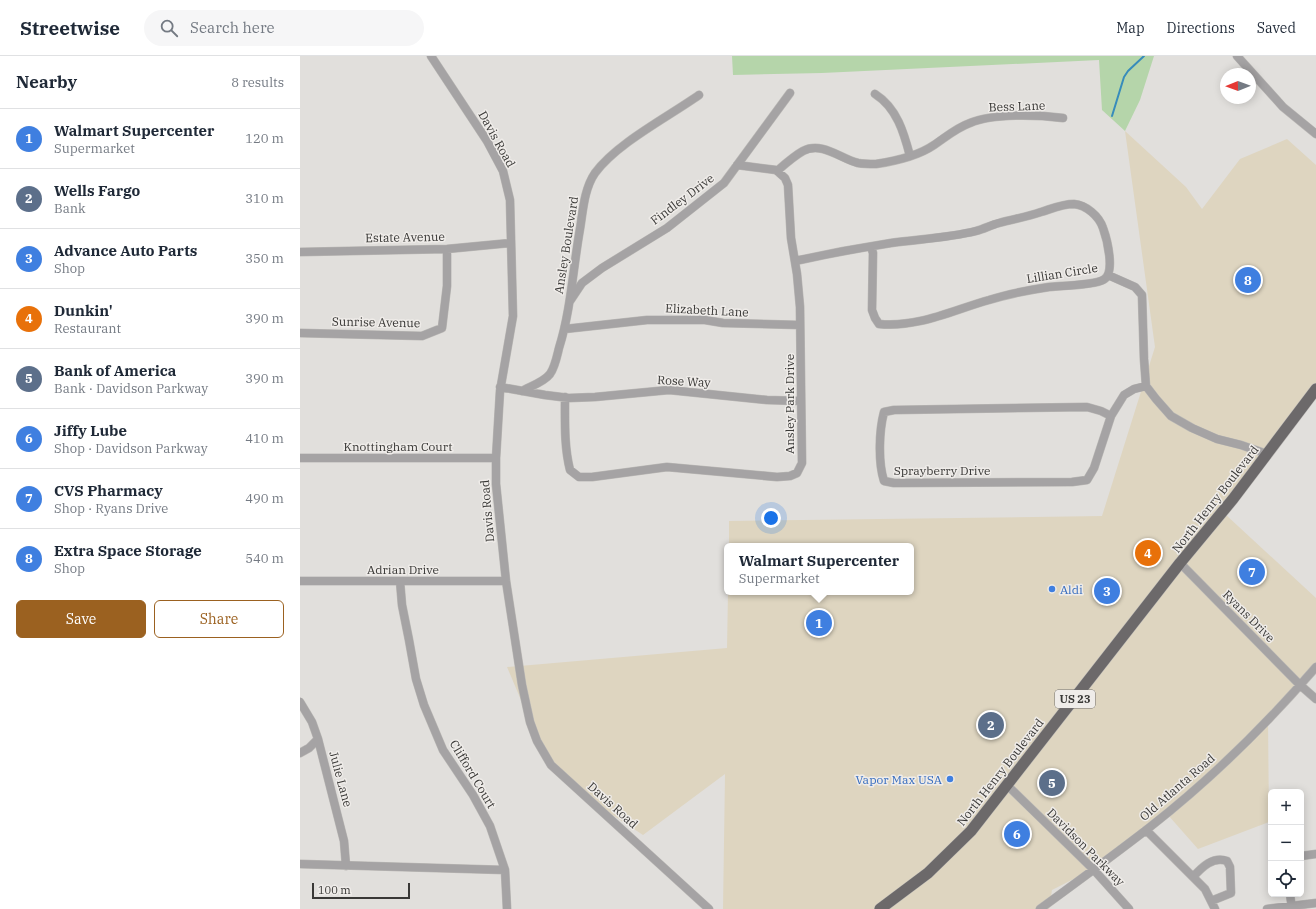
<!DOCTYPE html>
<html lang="en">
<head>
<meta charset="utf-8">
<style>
	:root { --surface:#fff; --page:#f6f6f7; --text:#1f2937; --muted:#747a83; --line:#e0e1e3; --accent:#9b6120 }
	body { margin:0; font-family:"IBM Plex Serif",serif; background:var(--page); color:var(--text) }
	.controls { position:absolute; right:12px; bottom:12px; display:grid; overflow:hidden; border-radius:6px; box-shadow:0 2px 10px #0003 }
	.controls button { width:36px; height:36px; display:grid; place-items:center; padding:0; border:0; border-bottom:1px solid var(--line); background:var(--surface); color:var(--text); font:20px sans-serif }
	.compass { position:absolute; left:920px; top:12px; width:36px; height:36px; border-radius:50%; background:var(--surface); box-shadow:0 2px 10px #0003; rotate:269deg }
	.scale { position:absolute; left:12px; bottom:10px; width:98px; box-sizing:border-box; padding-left:4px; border:2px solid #393836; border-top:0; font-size:11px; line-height:14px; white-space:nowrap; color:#393836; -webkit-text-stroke:3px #efece9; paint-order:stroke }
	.you { position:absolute; left:471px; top:462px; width:14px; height:14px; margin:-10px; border:3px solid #fff; border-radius:50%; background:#1a73e8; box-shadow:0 0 0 6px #1a73e833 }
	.badge { display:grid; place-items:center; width:26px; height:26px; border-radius:50%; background:var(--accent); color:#fff; font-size:13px; font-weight:700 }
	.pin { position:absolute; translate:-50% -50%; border:2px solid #fff; box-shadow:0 1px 4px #0006 }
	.popup { position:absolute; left:424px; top:487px; width:190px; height:52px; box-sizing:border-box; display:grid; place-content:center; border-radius:6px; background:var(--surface); filter:drop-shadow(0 1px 3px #0005); font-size:13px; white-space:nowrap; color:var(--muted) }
	.popup b { font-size:15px; color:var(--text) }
	.popup::after { content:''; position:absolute; left:50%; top:100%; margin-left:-8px; border:8px solid transparent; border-top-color:var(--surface) }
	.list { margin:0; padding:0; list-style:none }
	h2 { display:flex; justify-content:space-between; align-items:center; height:52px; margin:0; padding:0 16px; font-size:17px }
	h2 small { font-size:13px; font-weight:400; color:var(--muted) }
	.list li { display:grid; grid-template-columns:26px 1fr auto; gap:12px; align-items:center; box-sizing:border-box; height:60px; padding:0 16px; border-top:1px solid var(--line) }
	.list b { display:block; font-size:15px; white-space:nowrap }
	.list p { margin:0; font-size:13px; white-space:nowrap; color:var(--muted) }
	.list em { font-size:13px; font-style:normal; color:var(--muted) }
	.actions { display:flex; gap:8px; padding:12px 16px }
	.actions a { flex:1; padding:9px 0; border:1px solid var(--accent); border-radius:6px; text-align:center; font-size:14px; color:var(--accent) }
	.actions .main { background:var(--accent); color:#fff }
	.icon { flex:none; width:22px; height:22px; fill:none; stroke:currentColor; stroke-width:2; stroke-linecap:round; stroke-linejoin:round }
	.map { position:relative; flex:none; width:1016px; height:853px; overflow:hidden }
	header { display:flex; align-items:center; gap:24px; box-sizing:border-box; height:56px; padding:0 20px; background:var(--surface); border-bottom:1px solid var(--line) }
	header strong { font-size:19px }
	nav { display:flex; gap:22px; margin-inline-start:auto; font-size:14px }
	.search { width:280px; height:36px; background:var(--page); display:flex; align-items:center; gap:10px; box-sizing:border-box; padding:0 14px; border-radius:22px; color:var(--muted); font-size:15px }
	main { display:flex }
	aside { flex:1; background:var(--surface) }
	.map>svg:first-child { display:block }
	.commercial { fill:#ded5c0 }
	.green { fill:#b5d5aa }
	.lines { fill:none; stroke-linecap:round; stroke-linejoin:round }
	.stream { stroke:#378cbb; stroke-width:2 }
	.minor-casing { stroke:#bcbab7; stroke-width:9 }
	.trunk-casing { stroke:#bcbab7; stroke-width:12 }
	.minor { stroke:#a5a3a4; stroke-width:8 }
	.trunk { stroke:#6c696a; stroke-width:11 }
	.shop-dot { fill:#3f7fe0; stroke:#efece9; stroke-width:1.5 }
	.labels { text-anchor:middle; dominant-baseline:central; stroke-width:3; stroke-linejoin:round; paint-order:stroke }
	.shield { fill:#efece9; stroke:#706e6c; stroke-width:1 }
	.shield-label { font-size:11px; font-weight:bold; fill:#393836 }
	.street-label { font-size:12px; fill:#393836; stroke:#efece9 }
	.shop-label { font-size:12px; fill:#366cbe; stroke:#efece9; text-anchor:start }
</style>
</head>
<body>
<header>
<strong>Streetwise</strong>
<div class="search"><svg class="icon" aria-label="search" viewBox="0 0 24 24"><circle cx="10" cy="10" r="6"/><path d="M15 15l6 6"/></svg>Search here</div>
<nav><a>Map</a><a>Directions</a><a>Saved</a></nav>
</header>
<main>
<aside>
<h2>Nearby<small>8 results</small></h2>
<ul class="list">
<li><span class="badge" style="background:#3f7fe0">1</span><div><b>Walmart Supercenter</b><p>Supermarket</p></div><em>120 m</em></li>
<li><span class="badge" style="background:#5c6f8a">2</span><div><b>Wells Fargo</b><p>Bank</p></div><em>310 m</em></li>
<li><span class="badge" style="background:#3f7fe0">3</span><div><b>Advance Auto Parts</b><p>Shop</p></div><em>350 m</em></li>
<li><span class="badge" style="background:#e8710a">4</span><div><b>Dunkin'</b><p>Restaurant</p></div><em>390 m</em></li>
<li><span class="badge" style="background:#5c6f8a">5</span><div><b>Bank of America</b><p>Bank · Davidson Parkway</p></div><em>390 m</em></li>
<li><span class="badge" style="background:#3f7fe0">6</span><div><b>Jiffy Lube</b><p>Shop · Davidson Parkway</p></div><em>410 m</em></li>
<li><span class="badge" style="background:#3f7fe0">7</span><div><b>CVS Pharmacy</b><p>Shop · Ryans Drive</p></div><em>490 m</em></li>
<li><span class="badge" style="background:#3f7fe0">8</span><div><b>Extra Space Storage</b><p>Shop</p></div><em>540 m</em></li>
</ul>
<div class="actions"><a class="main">Save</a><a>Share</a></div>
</aside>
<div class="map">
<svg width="1016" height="853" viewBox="0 0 1016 853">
	<rect width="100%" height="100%" fill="#e1dfdc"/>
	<!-- commercial -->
	<path class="commercial" d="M825,75L886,131L902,153L940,103L987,83L1016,109V340L925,458L1016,542V607L968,663L969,766L898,793L868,759L803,808L752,834L749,853H423L425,718L343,779L279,737L242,694L207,611L427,592L428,536H611V490H429V465L802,460L855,291Z"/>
	<!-- green -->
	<path class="green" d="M432,0H854L840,44L825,75L802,54L799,4L522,17L433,19Z"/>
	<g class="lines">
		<!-- stream -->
		<path class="stream" d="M812,60L824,21L828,15L844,0"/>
		<!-- minor casing -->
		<g class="minor-casing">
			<path id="minor" d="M131,0L187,85L203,115L210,144L213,260L200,335L196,402V428L206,525L222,629L230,666L237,685L251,709L409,853
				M937,0L983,51L1016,78
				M575,38C597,52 604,77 610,100
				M477,115C485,108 494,100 503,95C522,85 541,103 558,107C564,108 571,108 576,108C596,105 618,100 634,89C646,81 656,72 670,67C694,57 738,59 763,62
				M0,196L147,193L211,187
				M495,205C527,198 559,192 591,187C620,183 648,182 676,175C684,173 691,169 699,167C713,163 727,161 741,156C751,153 762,148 774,148C786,149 799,160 803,172C807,183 816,218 803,224C795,229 760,230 749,231C729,234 708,238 689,244C653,254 618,272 579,268L575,262L572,254L573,197L571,191
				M808,219L835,231L842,239L844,303L846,330L856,343L871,360L892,372L917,383L941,389L967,398
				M270,245L282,227L302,212L367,172L424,127L490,37
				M265,273L347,264H405L423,267L500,269
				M0,277L122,280L142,272L147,230V193
				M200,331L245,339L269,342L295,341L369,334L467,344L501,345
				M222,335C231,330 244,326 250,318C255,311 257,300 259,292C271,254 273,212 280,173C283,155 284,133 295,117C317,87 368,61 399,39
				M265,341C265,366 264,390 270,414L279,421H292L367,411L477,421L490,420L497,417L502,407L500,251L497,218L491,182L488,129L485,122L476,114L437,109
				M811,360L801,355L787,351L594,354L584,356C579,375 578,406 584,425L594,427L772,426L787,424L794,412L811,360L824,339L834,333L846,330
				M0,402H196
				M880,507L1000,629L1016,643
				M0,525H206
				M100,525L102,549L109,584L116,623L124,649L143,694L173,739L190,770L205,814L207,853
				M0,646L12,666L18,683L44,785L46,810
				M0,697L9,692L18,683
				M708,730L794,814L829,853
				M846,774L905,833L915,853
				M1001,800L1016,798
				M0,808L205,814
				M893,821C902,811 913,800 927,805L930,811L931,837L911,845
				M990,838L992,853
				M740,853C777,826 814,799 850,771C910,724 966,669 1016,611
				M967,853L1016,847"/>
		</g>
		<!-- trunk casing -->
		<g class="trunk-casing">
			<path id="trunk" d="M580,853L628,817L671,775L880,507L933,443L1016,333"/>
		</g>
		<!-- minor -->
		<use href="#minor" class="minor"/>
		<!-- trunk -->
		<use href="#trunk" class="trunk"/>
	</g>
	<!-- markers -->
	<g class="shop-dot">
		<circle cx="752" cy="533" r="4"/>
		<circle cx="650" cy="723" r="4"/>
	</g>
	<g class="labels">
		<!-- shield labels -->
		<rect class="shield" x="755" y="634" width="40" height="18" rx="3"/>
		<g class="shield-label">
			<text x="775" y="643">US 23</text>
		</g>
		<!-- street labels -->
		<g class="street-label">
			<text transform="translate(717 50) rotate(-2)">Bess Lane</text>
			<text transform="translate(197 83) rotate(61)">Davis Road</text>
			<text transform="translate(382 143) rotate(-37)">Findley Drive</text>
			<text transform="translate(105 181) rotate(-1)">Estate Avenue</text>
			<text transform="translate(266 189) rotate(-81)">Ansley Boulevard</text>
			<text transform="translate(762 217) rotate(-9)">Lillian Circle</text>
			<text transform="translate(407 254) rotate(3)">Elizabeth Lane</text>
			<text transform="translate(76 266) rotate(1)">Sunrise Avenue</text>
			<text transform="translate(384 325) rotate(3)">Rose Way</text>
			<text transform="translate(489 348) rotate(-90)">Ansley Park Drive</text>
			<text x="98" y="390">Knottingham Court</text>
			<text x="642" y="414">Sprayberry Drive</text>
			<text transform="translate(915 443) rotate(-52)">North Henry Boulevard</text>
			<text transform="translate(187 455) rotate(-95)">Davis Road</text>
			<text x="103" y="513">Adrian Drive</text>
			<text transform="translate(949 560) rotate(45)">Ryans Drive</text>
			<text transform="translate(700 716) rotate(-52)">North Henry Boulevard</text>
			<text transform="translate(173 718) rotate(59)">Clifford Court</text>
			<text transform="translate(41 723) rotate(75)">Julie Lane</text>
			<text transform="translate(877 731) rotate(-41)">Old Atlanta Road</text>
			<text transform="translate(313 749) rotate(42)">Davis Road</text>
			<text transform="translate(786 791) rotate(45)">Davidson Parkway</text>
		</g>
		<!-- shop labels -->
		<g class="shop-label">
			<text x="760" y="533">Aldi</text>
			<text x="642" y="723" text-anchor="end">Vapor Max USA</text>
		</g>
	</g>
</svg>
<div class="controls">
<button>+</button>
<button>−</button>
<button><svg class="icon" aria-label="locate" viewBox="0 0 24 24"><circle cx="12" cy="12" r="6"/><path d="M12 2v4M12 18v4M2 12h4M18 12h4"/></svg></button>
</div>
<svg class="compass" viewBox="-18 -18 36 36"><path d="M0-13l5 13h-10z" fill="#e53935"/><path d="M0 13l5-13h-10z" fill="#747a83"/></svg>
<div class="scale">100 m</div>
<div class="you"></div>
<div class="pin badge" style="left:519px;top:567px;background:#3f7fe0">1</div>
<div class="popup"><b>Walmart Supercenter</b>Supermarket</div>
<div class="pin badge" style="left:691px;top:669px;background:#5c6f8a">2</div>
<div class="pin badge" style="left:807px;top:535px;background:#3f7fe0">3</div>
<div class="pin badge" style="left:848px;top:497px;background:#e8710a">4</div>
<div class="pin badge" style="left:752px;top:727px;background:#5c6f8a">5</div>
<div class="pin badge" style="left:717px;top:778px;background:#3f7fe0">6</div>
<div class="pin badge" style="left:952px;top:516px;background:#3f7fe0">7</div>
<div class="pin badge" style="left:948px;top:224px;background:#3f7fe0">8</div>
</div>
</main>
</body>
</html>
